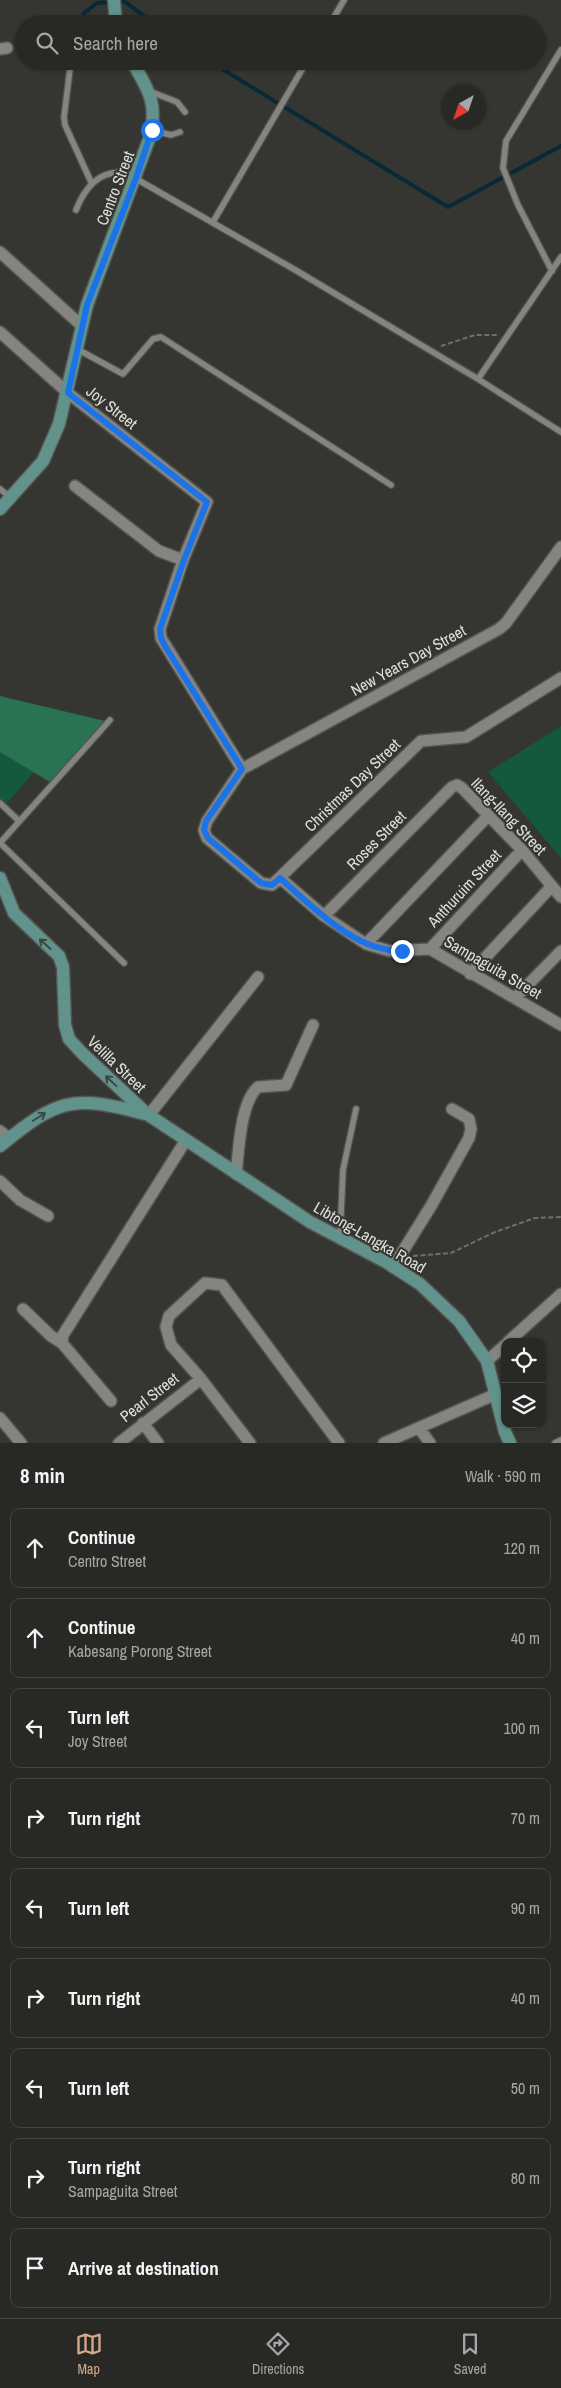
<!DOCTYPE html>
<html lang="en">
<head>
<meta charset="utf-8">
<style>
	:root { --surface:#282825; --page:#30302d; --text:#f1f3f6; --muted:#a5a6a7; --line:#444442; --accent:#d6ab8b }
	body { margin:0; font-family:"Archivo Narrow",sans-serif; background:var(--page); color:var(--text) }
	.controls { position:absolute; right:15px; bottom:15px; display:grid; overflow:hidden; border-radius:10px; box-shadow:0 1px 4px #0004 }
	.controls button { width:45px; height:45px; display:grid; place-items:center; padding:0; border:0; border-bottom:1px solid var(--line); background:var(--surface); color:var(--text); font:25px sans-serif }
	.compass { position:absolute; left:441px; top:85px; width:45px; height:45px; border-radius:50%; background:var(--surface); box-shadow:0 1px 4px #0004; rotate:220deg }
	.stop { position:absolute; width:15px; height:15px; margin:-11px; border:4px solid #1a73e8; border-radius:50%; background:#fff }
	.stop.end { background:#1a73e8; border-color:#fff; box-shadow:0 1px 5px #0008 }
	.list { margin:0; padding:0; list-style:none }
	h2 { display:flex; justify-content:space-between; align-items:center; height:65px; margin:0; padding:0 20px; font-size:21px }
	h2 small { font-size:16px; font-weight:400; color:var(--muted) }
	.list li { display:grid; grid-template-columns:32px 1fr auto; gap:15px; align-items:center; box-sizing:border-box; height:80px; margin:0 10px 10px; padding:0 10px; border:1px solid var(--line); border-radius:10px }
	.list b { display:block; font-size:19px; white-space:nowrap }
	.list p { margin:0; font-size:16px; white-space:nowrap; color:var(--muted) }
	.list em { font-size:16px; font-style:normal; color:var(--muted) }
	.icon { flex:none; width:28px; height:28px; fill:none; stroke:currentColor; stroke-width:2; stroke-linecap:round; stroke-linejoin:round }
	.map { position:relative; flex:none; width:561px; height:1443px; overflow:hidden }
	.search { position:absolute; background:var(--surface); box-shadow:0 1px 4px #0004; left:15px; right:15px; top:15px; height:55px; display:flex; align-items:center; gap:12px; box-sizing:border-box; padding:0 18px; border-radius:28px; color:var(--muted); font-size:19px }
	.sheet { height:875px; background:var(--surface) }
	nav { display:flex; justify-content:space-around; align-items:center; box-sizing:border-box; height:70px; border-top:1px solid var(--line); background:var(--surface); font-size:14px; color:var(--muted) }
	nav a { display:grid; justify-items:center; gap:2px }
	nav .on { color:var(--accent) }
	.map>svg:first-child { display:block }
	.green { fill:#14593d }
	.forest { fill:#297352 }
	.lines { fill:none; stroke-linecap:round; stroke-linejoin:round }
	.stream { stroke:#082937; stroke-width:4 }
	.lane-casing { stroke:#535350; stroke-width:8 }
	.street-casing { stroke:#535350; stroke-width:14 }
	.secondary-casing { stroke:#535350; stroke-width:15 }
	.path { stroke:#6f6f6c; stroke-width:2; stroke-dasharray:5 2.5; stroke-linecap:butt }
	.lane { stroke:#848480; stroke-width:5.5 }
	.street { stroke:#848480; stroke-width:11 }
	.secondary { stroke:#62928c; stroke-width:12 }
	.oneway { stroke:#3e4843 }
	.route { stroke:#1a73e8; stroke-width:6 }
	.labels { text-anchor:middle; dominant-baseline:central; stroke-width:4; stroke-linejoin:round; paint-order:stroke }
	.street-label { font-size:16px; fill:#dfdfdd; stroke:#353531 }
</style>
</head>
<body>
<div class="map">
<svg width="561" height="1443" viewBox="0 0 561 1443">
	<rect width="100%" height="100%" fill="#353531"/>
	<!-- green -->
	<path class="green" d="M561,726V858L488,772Z
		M0,752L34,772L6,804L0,799Z"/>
	<!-- forest -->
	<path class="forest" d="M0,696L105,721L50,782L0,752Z"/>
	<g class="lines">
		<!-- stream -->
		<path class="stream" d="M77,24L84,13L97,3L124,1L155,24
			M209,61L448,207L561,146"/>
		<!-- lane casing -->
		<g class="lane-casing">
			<path id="lane" d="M330,24L344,0
				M71,61L64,117L65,125L92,184
				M149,91L177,102L185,112
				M152,130L171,135L180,132
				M76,210C85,187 100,169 126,173L297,271L478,379L561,432
				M213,222L307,61
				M552,271L518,205L503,168L506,141L561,50
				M77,349L123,374L153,339L161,337L391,485
				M478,379L561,257
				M0,489L10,497
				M0,803L19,821
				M0,843L124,963
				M0,843L110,720
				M340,1236L343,1170L356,1109
				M555,1443L561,1440"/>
		</g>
		<!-- street casing -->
		<g class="street-casing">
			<path id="street" d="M0,49L7,48
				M0,252L82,326
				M0,332L68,393L207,502L183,560L160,629L161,638L242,769
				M75,486L159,551L183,560
				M561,547L506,623L499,629L242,769L207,821L204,830L207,838L261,883L272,885L421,741L466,737L561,678
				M280,878L324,916L366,944L390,951L430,949L561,1025
				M324,916L452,787L457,785L462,788L522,850L561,897
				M366,944L488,816
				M430,949L522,850
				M470,974L552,886
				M515,998L561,951
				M149,1115L258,977
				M0,1131L9,1138
				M236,1174C239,1150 240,1103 258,1087L286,1085L313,1025
				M0,1181L20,1200L48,1216
				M393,1267L431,1206L469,1138L471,1129L469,1119L452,1109
				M23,1309L51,1336L62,1343
				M508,1342L561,1294
				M487,1361L505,1345
				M111,1401L62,1343L63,1335L186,1140
				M0,1418L21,1443
				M143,1423L158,1443
				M419,1428L430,1443
				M119,1443L201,1379
				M250,1443L201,1379L171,1345L166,1327L169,1316L205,1283L222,1285L339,1443
				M384,1443L496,1394"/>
		</g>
		<!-- secondary casing -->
		<g class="secondary-casing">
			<path id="secondary" d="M114,0L116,24
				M0,509L43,461L59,424L87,305L151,134C157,100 148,90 132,61
				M0,878L14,913L59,956L63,967L65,1025L69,1039L82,1053L147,1114L310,1222L386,1262L420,1284L459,1321L487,1361L505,1432L510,1443
				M0,1146C57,1099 73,1094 145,1114"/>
		</g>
		<!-- path -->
		<path class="path" d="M441,346L475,335H497
			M413,1256L451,1253L495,1232L535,1218L561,1217"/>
		<!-- lane -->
		<use href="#lane" class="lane"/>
		<!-- street -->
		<use href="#street" class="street"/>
		<!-- secondary -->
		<use href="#secondary" class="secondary"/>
	</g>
	<!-- one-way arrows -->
	<defs><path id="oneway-shaft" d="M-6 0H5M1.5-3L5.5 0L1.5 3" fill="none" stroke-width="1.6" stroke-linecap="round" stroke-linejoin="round" transform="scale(1.25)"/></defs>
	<g class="oneway">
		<use href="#oneway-shaft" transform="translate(45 944) rotate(-138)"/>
		<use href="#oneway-shaft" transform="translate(111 1081) rotate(-137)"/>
		<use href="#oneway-shaft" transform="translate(39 1117) rotate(-32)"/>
	</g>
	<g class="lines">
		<!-- route -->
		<path class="route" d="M152,130L136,178L87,305L68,393L207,502L184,560L160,629L161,638L165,646L242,769L206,821L204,830L208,838L261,883L272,885L280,878C314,908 354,951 402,951"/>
	</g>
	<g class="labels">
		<!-- street labels -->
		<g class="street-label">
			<text transform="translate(115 188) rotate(-69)">Centro Street</text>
			<text transform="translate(112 407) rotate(38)">Joy Street</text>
			<text transform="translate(408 660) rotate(-29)">New Years Day Street</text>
			<text transform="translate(352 785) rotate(-44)">Christmas Day Street</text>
			<text transform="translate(509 816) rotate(46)">Ilang-Ilang Street</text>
			<text transform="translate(376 840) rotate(-45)">Roses Street</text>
			<text transform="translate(464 888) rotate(-47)">Anthuruim Street</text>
			<text transform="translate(493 967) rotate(30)">Sampaguita Street</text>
			<text transform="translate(117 1064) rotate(44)">Velilla Street</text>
			<text transform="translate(370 1237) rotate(30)">Libtong-Langka Road</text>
			<text transform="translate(149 1397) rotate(-38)">Pearl Street</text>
		</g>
	</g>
</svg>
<div class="controls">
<button><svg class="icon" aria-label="locate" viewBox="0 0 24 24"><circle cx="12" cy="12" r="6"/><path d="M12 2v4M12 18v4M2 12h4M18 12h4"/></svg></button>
<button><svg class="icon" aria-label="layers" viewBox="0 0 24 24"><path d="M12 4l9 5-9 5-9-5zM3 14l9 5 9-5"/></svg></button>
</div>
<svg class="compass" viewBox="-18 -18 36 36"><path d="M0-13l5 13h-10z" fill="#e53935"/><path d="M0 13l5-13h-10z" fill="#a5a6a7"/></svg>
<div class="stop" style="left:152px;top:130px"></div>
<div class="stop end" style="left:402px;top:951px"></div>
<div class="search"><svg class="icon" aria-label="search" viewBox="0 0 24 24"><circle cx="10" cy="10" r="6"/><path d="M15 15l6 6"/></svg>Search here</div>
</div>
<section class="sheet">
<h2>8 min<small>Walk · 590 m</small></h2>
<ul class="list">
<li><svg class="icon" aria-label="ahead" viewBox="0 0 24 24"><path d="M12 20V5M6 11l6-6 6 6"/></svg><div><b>Continue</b><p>Centro Street</p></div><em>120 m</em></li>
<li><svg class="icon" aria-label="ahead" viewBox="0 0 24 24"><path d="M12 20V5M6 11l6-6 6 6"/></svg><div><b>Continue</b><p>Kabesang Porong Street</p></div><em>40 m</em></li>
<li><svg class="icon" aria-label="left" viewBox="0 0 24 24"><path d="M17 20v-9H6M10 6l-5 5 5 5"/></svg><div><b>Turn left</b><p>Joy Street</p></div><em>100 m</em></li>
<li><svg class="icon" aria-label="right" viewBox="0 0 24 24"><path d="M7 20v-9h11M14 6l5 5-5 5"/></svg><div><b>Turn right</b></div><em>70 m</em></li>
<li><svg class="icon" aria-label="left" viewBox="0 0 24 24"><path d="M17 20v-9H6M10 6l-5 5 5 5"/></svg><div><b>Turn left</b></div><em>90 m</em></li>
<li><svg class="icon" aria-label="right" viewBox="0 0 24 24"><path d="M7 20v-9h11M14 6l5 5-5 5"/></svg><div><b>Turn right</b></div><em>40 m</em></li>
<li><svg class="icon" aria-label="left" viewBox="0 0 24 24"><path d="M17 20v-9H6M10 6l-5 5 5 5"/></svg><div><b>Turn left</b></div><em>50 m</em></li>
<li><svg class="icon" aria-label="right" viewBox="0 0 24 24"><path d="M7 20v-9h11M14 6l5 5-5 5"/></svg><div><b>Turn right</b><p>Sampaguita Street</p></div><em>80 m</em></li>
<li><svg class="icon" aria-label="arrive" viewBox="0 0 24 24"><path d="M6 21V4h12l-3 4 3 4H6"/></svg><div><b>Arrive at destination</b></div></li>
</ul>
</section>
<nav>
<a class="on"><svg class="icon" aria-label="map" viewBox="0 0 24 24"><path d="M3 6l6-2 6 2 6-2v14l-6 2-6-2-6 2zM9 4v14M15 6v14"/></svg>Map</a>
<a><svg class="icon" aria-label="directions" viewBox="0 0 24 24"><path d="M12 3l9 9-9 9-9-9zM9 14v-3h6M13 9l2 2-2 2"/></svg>Directions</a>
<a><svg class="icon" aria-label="saved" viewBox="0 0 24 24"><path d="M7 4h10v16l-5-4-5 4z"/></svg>Saved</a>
</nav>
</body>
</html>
